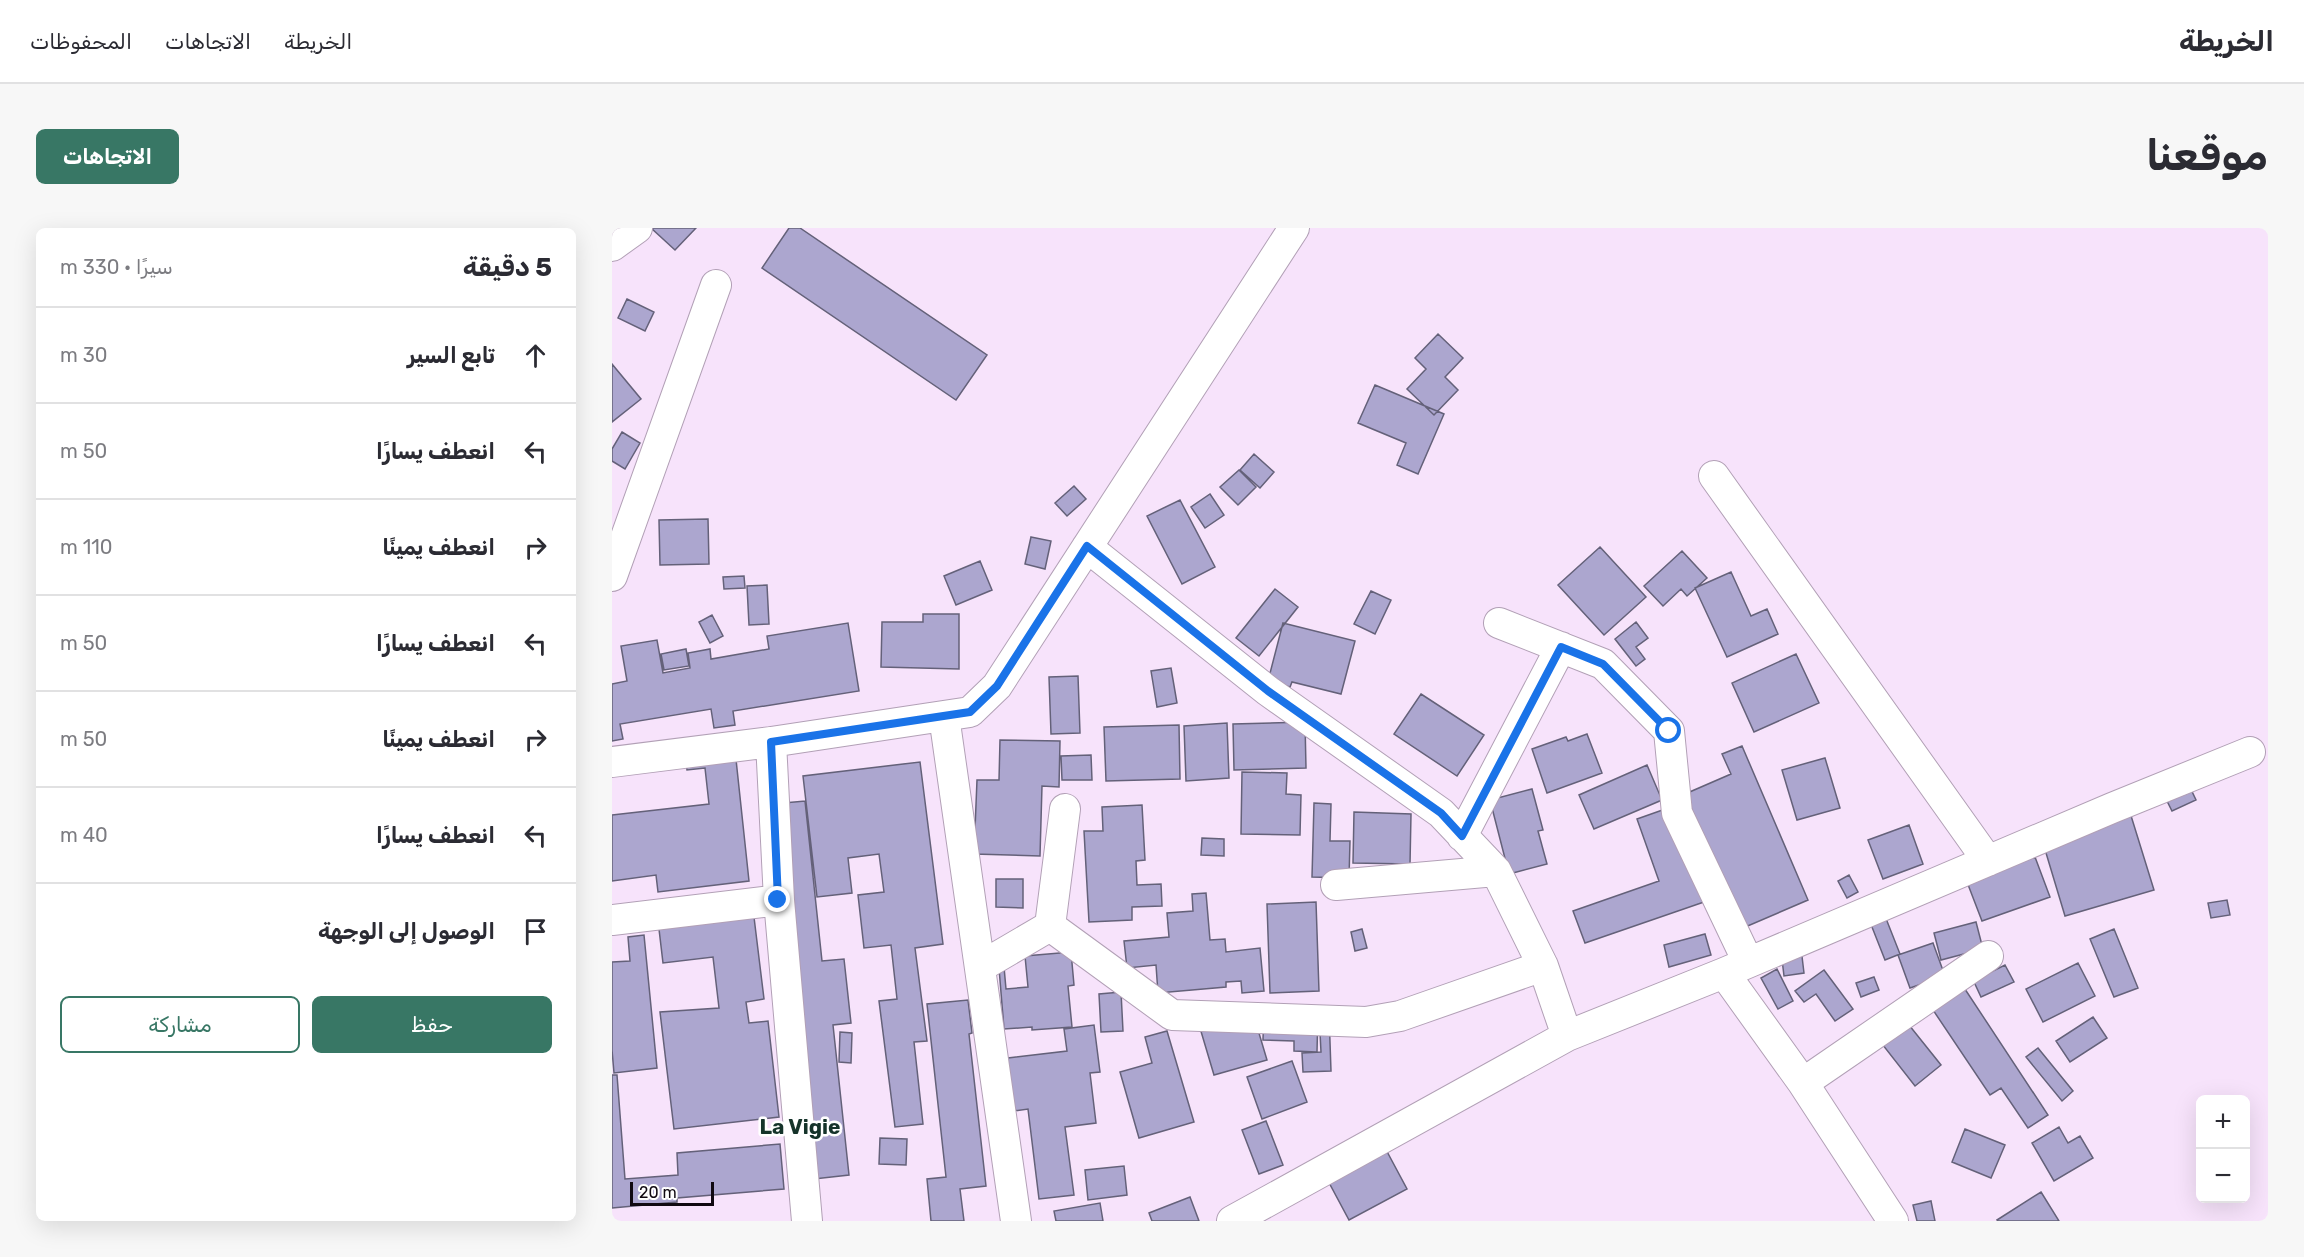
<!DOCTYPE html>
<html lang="ar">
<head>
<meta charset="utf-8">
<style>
	:root { --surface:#fff; --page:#f7f7f7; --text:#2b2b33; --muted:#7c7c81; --line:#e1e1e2; --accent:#387765 }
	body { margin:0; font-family:Rubik,Cairo,sans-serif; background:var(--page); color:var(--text); direction:rtl }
	.controls { position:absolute; right:18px; bottom:18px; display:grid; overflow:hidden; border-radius:9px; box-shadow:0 6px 24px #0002 }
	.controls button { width:54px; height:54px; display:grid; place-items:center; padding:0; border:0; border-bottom:2px solid var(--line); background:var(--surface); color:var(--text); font:30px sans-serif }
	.scale { position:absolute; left:18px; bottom:15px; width:84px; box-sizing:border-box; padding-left:6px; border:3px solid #100911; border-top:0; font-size:16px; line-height:21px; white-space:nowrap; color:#100911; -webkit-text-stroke:4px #fff; paint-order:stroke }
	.stop { position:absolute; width:18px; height:18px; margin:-14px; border:4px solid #1a73e8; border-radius:50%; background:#fff }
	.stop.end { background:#1a73e8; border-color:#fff; box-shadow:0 2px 6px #0008 }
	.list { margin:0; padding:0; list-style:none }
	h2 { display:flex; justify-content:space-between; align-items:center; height:78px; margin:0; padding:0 24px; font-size:26px }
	h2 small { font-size:20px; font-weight:400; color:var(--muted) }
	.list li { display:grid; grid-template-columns:39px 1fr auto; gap:18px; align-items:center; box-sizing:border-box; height:96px; padding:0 24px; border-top:2px solid var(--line) }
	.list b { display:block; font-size:22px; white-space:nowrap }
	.list em { font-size:20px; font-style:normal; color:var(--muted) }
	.actions { display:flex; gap:12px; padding:18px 24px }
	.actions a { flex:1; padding:14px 0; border:2px solid var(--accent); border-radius:9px; text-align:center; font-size:21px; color:var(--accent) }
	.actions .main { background:var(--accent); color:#fff }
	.icon { flex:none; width:33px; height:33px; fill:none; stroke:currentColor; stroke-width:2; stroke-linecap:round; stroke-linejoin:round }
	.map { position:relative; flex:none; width:1656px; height:993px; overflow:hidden; direction:ltr; border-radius:9px }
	header { display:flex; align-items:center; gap:36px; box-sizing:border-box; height:84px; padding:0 30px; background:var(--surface); border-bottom:2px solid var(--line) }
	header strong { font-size:28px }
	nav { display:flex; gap:33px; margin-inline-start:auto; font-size:21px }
	.intro { display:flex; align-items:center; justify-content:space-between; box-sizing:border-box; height:144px; padding:0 36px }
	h1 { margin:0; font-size:42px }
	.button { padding:15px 27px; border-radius:9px; background:var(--accent); color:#fff; font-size:21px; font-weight:700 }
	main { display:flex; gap:36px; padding:0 36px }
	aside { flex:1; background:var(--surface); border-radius:9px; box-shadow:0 6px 24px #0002 }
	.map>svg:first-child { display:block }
	.building { fill:#aca6cf; stroke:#646179; stroke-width:1.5 }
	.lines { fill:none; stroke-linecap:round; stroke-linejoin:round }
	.street-casing { stroke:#b2a0b6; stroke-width:32 }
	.street { stroke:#fff; stroke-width:30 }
	.route { stroke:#1a73e8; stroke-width:8 }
	.labels { text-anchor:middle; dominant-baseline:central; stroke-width:5; stroke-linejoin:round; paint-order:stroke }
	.quarter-label { font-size:21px; font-weight:bold; fill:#15332a; stroke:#fff }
</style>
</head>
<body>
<header>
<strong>الخريطة</strong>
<nav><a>الخريطة</a><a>الاتجاهات</a><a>المحفوظات</a></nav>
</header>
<div class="intro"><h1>موقعنا</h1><a class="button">الاتجاهات</a></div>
<main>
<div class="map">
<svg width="1656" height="993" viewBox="0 0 1656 993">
	<rect width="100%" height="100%" fill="#f7e3fb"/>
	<!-- building -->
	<path class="building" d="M39,0H84L63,22Z
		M177,0H188L375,127L344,172L150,40Z
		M15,71L42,84L33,103L6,90Z
		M826,106L851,130L833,149L846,162L822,187L795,161L814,141L803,130Z
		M0,136L29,171L0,194Z
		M763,157L832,186L806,246L785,237L794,215L746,195Z
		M10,204L28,215L13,241L0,233V221Z
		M642,226L662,244L648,260L628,242Z
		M627,242L644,259L626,277L608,259Z
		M462,258L474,271L455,288L443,275Z
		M598,266L612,287L593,300L579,279Z
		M568,272L603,339L570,356L535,288Z
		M96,291L97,336L48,337L47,292Z
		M419,309L439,313L433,341L413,336Z
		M988,319L1034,369L992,407L946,357Z
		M1070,323L1095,350L1075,368L1069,361L1051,378L1032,358Z
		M368,333L380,362L344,377L332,348Z
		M1119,344L1139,388L1155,381L1166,406L1115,429L1083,360Z
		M132,348L133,360L112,361L111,349Z
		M155,357L157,396L137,397L135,358Z
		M663,361L686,379L647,428L624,410Z
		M759,363L779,372L763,406L742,396Z
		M311,386H347V441L269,439L270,394H311Z
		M100,387L111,408L98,415L87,394Z
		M1024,394L1036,410L1024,419L1033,431L1024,438L1003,411Z
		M236,395L247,463L121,483L123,497L102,500L99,481L8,496L11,511L0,513V456L15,453L9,418L45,412L51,445L78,440L76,425L98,421L99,431L157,421L155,408Z
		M671,395L743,413L729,466L680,454L678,459L656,453Z
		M74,421L77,438L52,442L49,426Z
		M1184,426L1207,475L1142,504L1120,455Z
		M559,440L565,475L545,479L539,443Z
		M466,448L468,505L439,506L437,449Z
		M809,466L872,507L845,548L782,506Z
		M693,494L694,540L622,542L621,496Z
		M615,495L617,550L574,553L572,498Z
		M567,497L568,551L494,553L492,499Z
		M975,506L990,545L935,565L920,521L954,509L956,513Z
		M388,512L448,513L447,559L430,558L428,628L362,626L365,552H387Z
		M1130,518L1196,672L1131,700L1073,566L1119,546L1110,526Z
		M123,522L137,653L46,664L44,647L0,653V587L97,576L93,540L75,542L73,527Z
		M479,527L480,552H450L449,528Z
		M1213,530L1228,580L1185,592L1170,542Z
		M308,534L331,716L303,720L315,813L302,814L311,896L283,899L267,773L285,771L279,717L252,720L246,667L272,664L267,626L236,630L240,665L205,669L191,548Z
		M1035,537L1050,572L982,601L967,567Z
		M630,544L675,545L674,566L689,567L688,607L629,606Z
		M1575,553L1584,572L1560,583L1551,565Z
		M920,561L931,602L926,603L935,636L897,646L878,572Z
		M193,573L210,733L232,731L239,795L221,797L237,947L202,951L161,576Z
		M702,575L719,576L718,613H738L737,650L700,649Z
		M530,577L533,632L524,633L525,657L549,656L550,678L520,679V692L477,694L472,603H491L490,579Z
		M1516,578L1542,662L1453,688L1428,605Z
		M1059,579L1092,674L973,715L961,683L1047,653L1025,591Z
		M742,584L799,586L798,636L741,635Z
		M1297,597L1311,636L1271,651L1256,612Z
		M590,610L612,611V628L589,627Z
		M1423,629L1438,669L1370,693L1355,654Z
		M1237,647L1246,664L1235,670L1226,653Z
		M384,651H411V680L384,679Z
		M594,665L598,712L613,711L614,724L648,720L652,763L630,765L629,753L614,754V759L546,765L544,737L515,740L512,713L557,709L555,685L581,683L580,666Z
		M1615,672L1618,687L1599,690L1596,675Z
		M704,674L707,763L658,765L655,676Z
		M141,681L152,771L134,774L137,795L156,793L167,889L62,901L48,784L107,780L101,729L51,735L47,701Z
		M1273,688L1288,726L1273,732L1258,694Z
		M1364,694L1371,721L1329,732L1322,705Z
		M750,701L755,720L743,723L739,704Z
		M1502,701L1526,760L1502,769L1478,711Z
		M1093,706L1099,727L1057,739L1052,717Z
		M32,707L45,840L2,845L0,822V734L18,733L16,709Z
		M1321,715L1333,748L1298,760L1286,727Z
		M1189,720L1192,745L1172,748L1169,723Z
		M459,724L462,757L456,758L460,799L420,802V799L392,801L387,740L392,739L394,761L416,759L413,728Z
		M1466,735L1483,768L1431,794L1414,761Z
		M1393,737L1402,754L1369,769L1356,741L1377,745Z
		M1165,741L1181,773L1166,781L1149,750Z
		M1212,742L1241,781L1223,793L1204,766L1192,774L1183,763Z
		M1262,749L1267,762L1249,769L1244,755Z
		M1345,749L1436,887L1416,900L1389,860L1378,867L1313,770Z
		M509,764L511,803L489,804L487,766Z
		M356,772L360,805L357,806L374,958L348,961L352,993H319L315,951L334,949L315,776Z
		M652,780L706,783L705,824L682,823V813L651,812Z
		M641,785L655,832L602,847L588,800Z
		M707,785H717L719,843L691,844L690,825L709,824Z
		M1289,787L1329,837L1303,858L1263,807Z
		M1481,789L1495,810L1458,834L1444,813Z
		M482,797L488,844L478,845L484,895L453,899L462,967L427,971L416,881L394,884L388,831L455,823L452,801Z
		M555,803L582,894L527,910L508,844L540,835L533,809Z
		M228,804L240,805L239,835L227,834Z
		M1426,820L1461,863L1450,873L1414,829Z
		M680,833L695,874L650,891L635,849Z
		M0,847H5L13,951L66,947L65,925L168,916L172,961L65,970V974L0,980Z
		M654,893L671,937L647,946L630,902Z
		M1447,899L1456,915L1468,908L1481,930L1442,953L1420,915Z
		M1353,901L1393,917L1379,950L1340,934Z
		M764,903L795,961L737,992L706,934Z
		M268,910L295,911L294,937L267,936Z
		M512,938L515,967L476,972L473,942Z
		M1429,964L1447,993H1386L1385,992Z
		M578,969L587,993H540L537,985Z
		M1319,973L1323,993H1305L1301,977Z
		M488,975L491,993H444L442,983Z"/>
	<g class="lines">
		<!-- street casing -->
		<g class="street-casing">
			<path id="street" d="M0,18L25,0
				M1102,248L1376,633
				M475,319L656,463L829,585L884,643L931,738L955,808
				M0,348L104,57
				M887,395L991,436L1057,503L1065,585L1136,734
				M332,488L404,993
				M0,534L159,514
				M850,608L949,419
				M724,657L884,643
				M167,672L195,993
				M0,692L167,672L159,514L358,484L385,458L682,0
				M438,698L453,581
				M368,739L438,698L560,787L754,794L788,788L931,738
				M1112,745L1191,855L1281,993
				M1191,855L1376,728
				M620,993L955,808L1112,745L1500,580L1638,524"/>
		</g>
		<!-- street -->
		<use href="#street" class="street"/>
	</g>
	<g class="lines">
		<!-- route -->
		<path class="route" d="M166,672L159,514L358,484L385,458L475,318L656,463L829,585L850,608L949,419L991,436L1057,503"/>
	</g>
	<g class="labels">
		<!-- quarter labels -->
		<g class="quarter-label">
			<text x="188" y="898">La Vigie</text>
		</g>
	</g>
</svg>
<div class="controls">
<button>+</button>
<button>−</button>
</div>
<div class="scale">20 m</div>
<div class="stop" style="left:1057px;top:503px"></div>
<div class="stop end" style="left:166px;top:672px"></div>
</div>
<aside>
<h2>5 دقيقة<small>سيرًا · 330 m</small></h2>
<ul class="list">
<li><svg class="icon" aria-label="ahead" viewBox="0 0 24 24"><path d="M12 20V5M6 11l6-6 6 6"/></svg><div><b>تابع السير</b></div><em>30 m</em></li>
<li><svg class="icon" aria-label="left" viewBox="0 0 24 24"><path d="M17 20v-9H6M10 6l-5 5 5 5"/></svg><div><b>انعطف يسارًا</b></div><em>50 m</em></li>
<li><svg class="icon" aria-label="right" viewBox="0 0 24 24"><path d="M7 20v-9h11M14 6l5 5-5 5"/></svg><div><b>انعطف يمينًا</b></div><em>110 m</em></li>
<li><svg class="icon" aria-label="left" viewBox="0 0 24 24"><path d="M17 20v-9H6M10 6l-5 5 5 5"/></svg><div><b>انعطف يسارًا</b></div><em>50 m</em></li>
<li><svg class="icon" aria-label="right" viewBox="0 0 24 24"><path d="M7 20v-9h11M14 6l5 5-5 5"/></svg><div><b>انعطف يمينًا</b></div><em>50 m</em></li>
<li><svg class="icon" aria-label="left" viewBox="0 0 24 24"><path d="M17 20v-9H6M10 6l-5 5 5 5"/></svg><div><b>انعطف يسارًا</b></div><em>40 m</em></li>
<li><svg class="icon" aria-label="arrive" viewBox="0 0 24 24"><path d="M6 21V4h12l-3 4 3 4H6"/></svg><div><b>الوصول إلى الوجهة</b></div></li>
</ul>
<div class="actions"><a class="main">حفظ</a><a>مشاركة</a></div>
</aside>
</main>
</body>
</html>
